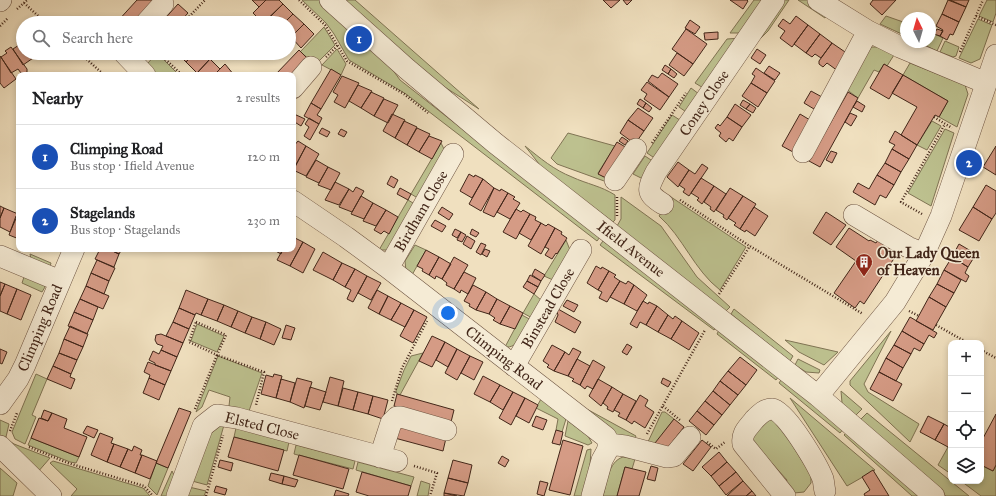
<!DOCTYPE html>
<html lang="en">
<head>
<meta charset="utf-8">
<style>
	:root { --surface:#fff; --page:#f6f6f6; --text:#202124; --muted:#757577; --line:#e0e0e0; --accent:#111827 }
	body { margin:0; font-family:"IM FELL Great Primer",serif; background:var(--page); color:var(--text) }
	.controls { position:absolute; right:12px; bottom:12px; display:grid; overflow:hidden; border-radius:8px; box-shadow:0 2px 6px #0003 }
	.controls button { width:36px; height:36px; display:grid; place-items:center; padding:0; border:0; border-bottom:1px solid var(--line); background:var(--surface); color:var(--text); font:20px sans-serif }
	.compass { position:absolute; left:900px; top:12px; width:36px; height:36px; border-radius:50%; background:var(--surface); box-shadow:0 2px 6px #0003; rotate:355deg }
	.you { position:absolute; left:448px; top:313px; width:14px; height:14px; margin:-10px; border:3px solid #fff; border-radius:50%; background:#1a73e8; box-shadow:0 0 0 6px #1a73e833 }
	.badge { display:grid; place-items:center; width:26px; height:26px; border-radius:50%; background:var(--accent); color:#fff; font-size:13px; font-weight:700 }
	.pin { position:absolute; translate:-50% -50%; border:2px solid #fff; box-shadow:0 1px 4px #0006 }
	.list { margin:0; padding:0; list-style:none }
	h2 { display:flex; justify-content:space-between; align-items:center; height:52px; margin:0; padding:0 16px; font-size:17px }
	h2 small { font-size:13px; font-weight:400; color:var(--muted) }
	.list li { display:grid; grid-template-columns:26px 1fr auto; gap:12px; align-items:center; box-sizing:border-box; height:64px; padding:0 16px; border-top:1px solid var(--line) }
	.list b { display:block; font-size:15px; white-space:nowrap }
	.list p { margin:0; font-size:13px; white-space:nowrap; color:var(--muted) }
	.list em { font-size:13px; font-style:normal; color:var(--muted) }
	.icon { flex:none; width:22px; height:22px; fill:none; stroke:currentColor; stroke-width:2; stroke-linecap:round; stroke-linejoin:round }
	.map { position:relative; flex:none; width:996px; height:496px; overflow:hidden }
	.search { position:absolute; background:var(--surface); box-shadow:0 2px 6px #0003; left:16px; top:16px; width:280px; height:44px; display:flex; align-items:center; gap:10px; box-sizing:border-box; padding:0 14px; border-radius:22px; color:var(--muted); font-size:15px }
	.panel { position:absolute; background:var(--surface); box-shadow:0 2px 6px #0003; left:16px; top:72px; width:280px; height:180px; border-radius:8px }
	.map>svg:first-child { display:block }
	.green { fill:#bdc18f; stroke:#807454 }
	.building { fill:#d59b85; stroke:#422619 }
	.lines { fill:none; stroke-linecap:round; stroke-linejoin:round }
	.minor-casing { stroke:#6e5442; stroke-width:22 }
	.path { stroke:#422619; stroke-width:2.5; stroke-dasharray:1 2; stroke-linecap:butt }
	.minor { stroke:#f5ebd5; stroke-width:21 }
	.labels { text-anchor:middle; dominant-baseline:central; stroke-width:3; stroke-linejoin:round; paint-order:stroke }
	.street-label { font-size:15px; fill:#422619; stroke:#f5ebd5 }
	.poi-label { font-size:15px; font-weight:bold; fill:#422619; stroke:#f5ebd5; text-anchor:start }
</style>
</head>
<body>
<div class="map">
<svg width="996" height="496" viewBox="0 0 996 496">
	<rect width="100%" height="100%" fill="#f0e0bf"/>
	<filter id="stains"><feTurbulence type="fractalNoise" baseFrequency=".005" numOctaves="4"/><feColorMatrix values="0 0 0 0 .2 0 0 0 0 .09 0 0 0 0 .02 0 0 0 .5 -.17"/></filter>
	<radialGradient id="worn" r=".72"><stop offset=".6" stop-color="#630" stop-opacity="0"/><stop offset="1" stop-color="#630" stop-opacity=".3"/></radialGradient>
	<!-- green -->
	<path class="green" d="M302,0H319L390,66L400,80L600,237L597,241L406,94L349,60L334,34L326,23Z
		M342,0H355L479,109L418,70Z
		M754,0H768L740,33H730Z
		M781,0H789L768,31L754,45Z
		M798,0H808L828,13L825,18Z
		M987,0H996V13L993,22L979,16Z
		M886,16L906,23V36L880,24Z
		M978,19L992,25L980,59L971,63L959,58Z
		M324,27L335,45L316,64L300,52Z
		M930,32L943,38L937,51L918,42H930Z
		M741,38L705,89L695,83L727,39Z
		M945,41L959,47L956,56L953,57L940,52Z
		M872,47H879L894,55L887,66L884,64L879,72L874,70L858,98L846,89L867,50Z
		M337,49L346,64L341,75L322,65Z
		M157,53L179,75H155L147,64Z
		M910,63L965,85L968,94L957,127L939,117L948,101L903,75Z
		M691,88L699,94L689,114L679,107Z
		M672,115L683,122L656,159L647,153Z
		M932,121L941,126L927,150L917,145Z
		M945,129L954,133L931,206L908,193Z
		M568,133L615,146L598,173L618,186L557,164L551,158Z
		M441,143L444,149L421,200L411,194Z
		M525,146C540,158 554,170 572,177C587,184 601,186 615,195V220L613,222L543,169Z
		M645,156L654,162L643,179L633,174Z
		M621,197L661,226L697,277L730,307L726,311L617,226L621,219Z
		M671,197L746,247L720,290C694,270 683,237 659,216Z
		M408,200L418,206L389,251L386,250H379Z
		M566,240L570,250L553,280L544,276Z
		M603,241L717,326L714,330L600,245Z
		M415,245L426,250L412,275L406,271L405,261Z
		M30,254L51,263L49,270L31,259Z
		M25,274L42,282L45,287L42,292L22,283Z
		M534,294L541,300L534,319L523,313Z
		M734,309L793,356L790,361L731,314Z
		M522,315L533,321C526,330 518,349 505,347Z
		M197,324L224,336L217,352L191,341Z
		M719,330L779,376L776,380L717,334Z
		M891,331L864,384L868,392L919,424L910,442L850,385V381Z
		M785,340L838,352L824,365L799,352Z
		M423,353L400,395L397,394L396,391L404,370L411,356Z
		M218,356L262,373L248,414L230,409L229,406L230,397L209,390L202,407L196,412Z
		M798,359L820,370L819,373L806,372L795,365Z
		M36,374L47,379L32,415L36,417L25,444L15,439L12,432Z
		M783,377L844,428L840,433L779,383Z
		M841,391L862,409L854,417L842,403Z
		M790,398L875,470L847,486Z
		M541,399L566,419L562,432L556,430L558,419L536,408Z
		M583,407L636,436L632,444L601,425Z
		M662,412H665L674,419L656,443L665,451L647,444Z
		M867,413L969,496H946L859,421Z
		M770,418L777,421L811,475V483L804,492L794,493L786,483L787,480L760,450L752,449L753,430Z
		M0,420L9,424L6,437L3,440L0,437Z
		M568,421L588,436L592,443L588,445L565,436Z
		M222,424L224,425L207,485L192,481L207,437Z
		M236,428L289,442L287,451L234,437Z
		M849,430L924,496H912L844,435Z
		M31,438L79,457L76,463L70,462L28,445Z
		M8,440L14,444L50,458L37,473Z
		M296,445L355,461L353,469L294,454Z
		M948,447L951,449V474L938,465Z
		M591,449L590,466L582,496H574L587,450Z
		M623,457L635,459L632,469L625,467L617,496H603C607,482 608,462 623,457Z
		M53,461L143,488L150,496H71L77,489L50,463Z
		M358,462L414,477L411,486L356,470Z
		M156,463L168,468L157,495L148,486Z
		M981,465L993,471L996,465V496H981L961,481H981Z
		M0,468L17,483L13,496H0Z
		M172,471L175,477L170,496H161Z
		M421,481L430,484L428,496H417Z
		M189,487L206,491L204,496H183Z"/>
	<!-- building -->
	<path class="building" d="M137,0H154L133,23H116Z
		M252,0H266L259,7Z
		M266,0H279L283,4L263,23L253,13Z
		M603,0H620L611,8Z
		M623,0H632L627,5Z
		M730,0H747L748,1L743,9Z
		M873,0H896L882,15L870,4Z
		M948,0L966,7L959,22L942,14Z
		M950,0H969L966,7Z
		M178,4L188,13L179,23H161Z
		M283,4L293,14L284,23H276L270,17Z
		M293,14L304,24L289,39V23H284Z
		M942,14L959,22L953,35L950,34L947,40L940,36L943,30L936,26Z
		M796,16L808,25L792,47L780,38L785,31L778,26L783,19L790,24Z
		M690,20L700,27L695,34L685,28Z
		M304,24L314,34L301,48L291,37Z
		M808,25L820,34L806,53L794,44Z
		M686,29L707,44L693,64L672,49Z
		M937,29L943,31L940,36L934,34Z
		M718,32V39L705,40L704,33Z
		M820,34L832,43L821,58L815,54L812,57L806,53Z
		M23,38V53H34L36,56L23,65L13,49L19,45L17,42Z
		M832,43L848,54L838,71L827,63L823,67L819,64V61Z
		M11,47L27,69V72L24,74L21,73L18,69L11,73L1,57L7,53L5,51Z
		M757,49L766,55L760,64L751,58Z
		M299,50L308,59L293,75H275Z
		M134,53H151L142,63Z
		M177,53H195L186,62Z
		M195,53H204L210,59L197,73L186,62Z
		M244,53H253L249,58Z
		M677,53L693,64L684,76L669,65Z
		M0,56L16,79L4,88L0,83Z
		M210,59L220,69L214,75H200L197,73Z
		M225,64L234,75H214Z
		M884,64L903,75L889,99L870,88Z
		M665,65L671,69L668,74L662,70Z
		M769,66L780,73L775,80L764,73Z
		M756,68L775,81L767,93L751,83L755,76L752,74Z
		M331,69L341,75L321,109L311,103Z
		M671,69L677,74L674,78L668,74Z
		M662,73L678,84L669,97L648,81L652,75L658,78Z
		M903,75L948,101L939,117L935,115L917,145L901,135L917,107L892,93Z
		M342,76L359,83L345,108L334,102L338,95L333,92Z
		M647,82L669,97L660,110L644,99L647,94L641,90Z
		M751,83L767,93L758,107L742,96Z
		M358,85L372,91L361,108L349,101Z
		M811,91L822,97L814,109L804,103Z
		M371,92L384,98L374,116L361,108Z
		M848,92L858,98L820,167L809,161Z
		M384,99L398,105L388,123L374,116Z
		M640,99L646,103L643,108L637,104Z
		M743,100L750,104L746,109L740,105Z
		M857,101L865,106L862,112L853,107Z
		M311,103L321,109L317,115L322,118L319,124L304,116Z
		M646,103L652,108L649,112L643,108Z
		M735,104L751,115L742,127L727,117Z
		M750,104L756,108L753,113L746,109Z
		M638,108L653,118L644,131L628,120Z
		M850,113L857,116L851,126L845,122Z
		M294,114L305,119L301,126L293,121Z
		M392,114L405,120L395,138L383,131Z
		M800,114L810,120L793,152L782,146Z
		M727,117L742,127L733,141L729,138L726,142L719,136L721,133L715,128L718,124L720,126Z
		M309,118L319,124L310,140L304,136L309,127L305,124Z
		M628,120L644,131L635,144L620,133Z
		M404,121L417,127L407,145L395,138Z
		M322,128L330,132L327,137L319,133Z
		M417,128L430,134L419,152L407,145Z
		M341,129L347,132L344,137L338,134Z
		M895,131L917,145L909,159L892,149L895,145L889,142Z
		M429,136L442,141L432,159L419,152Z
		M622,137L628,141L625,145L619,141Z
		M298,141L306,146L294,169L293,147Z
		M617,142L627,148L608,179L598,174Z
		M306,146L319,154L306,176L293,170Z
		M996,146V175L983,167Z
		M892,149L909,159L901,172L885,163Z
		M831,151L837,153L832,163L826,160Z
		M316,160L328,167L319,183L306,177Z
		M678,162L689,170L678,187L667,177Z
		M885,163L901,172L894,185L877,175Z
		M702,164L708,168L689,196L683,192L685,189L679,185L689,170L695,174Z
		M328,167L340,173L331,190L318,185Z
		M469,174L474,177L475,175L483,179L472,198L460,191Z
		M877,175L894,185L886,198L880,195L875,205L853,192L858,183L869,189Z
		M391,176L398,180L394,188L387,184Z
		M701,178L714,186L702,204L697,200L699,198L691,193Z
		M483,179L494,188L481,211L469,204Z
		M335,182L349,189L339,205L325,200Z
		M986,185L996,191V213L992,219L973,207Z
		M714,186L726,194L714,212L710,209L711,207L704,202Z
		M356,187L364,191L352,212L339,207L349,189L353,192Z
		M400,188L411,194L408,200L397,194Z
		M494,188L500,191L501,189L508,193L494,217L483,212Z
		M730,188L743,196L727,220L723,217L724,215L716,210Z
		M508,193L515,197L513,199L520,203L510,219L497,212Z
		M361,196L373,203L364,219L351,214Z
		M743,196L756,204L740,229L734,225L736,223L728,218Z
		M373,203L386,210L376,226L363,221Z
		M0,206L4,208L0,218Z
		M442,207L453,214L449,220L438,213Z
		M754,207L768,216L755,236L746,230L745,232L740,229Z
		M973,207L992,219L979,241L959,230Z
		M4,208L18,214L10,232L0,227V218Z
		M516,209L521,212L523,210L530,214L516,239L503,232Z
		M386,210L398,217L389,234L384,231L381,234L374,230Z
		M826,212L846,225L831,245L813,233Z
		M530,214L536,217L535,220L541,223L531,240L519,233Z
		M16,216L19,217V239L9,235Z
		M435,220L446,226L442,232L431,226Z
		M541,223L546,226L548,224L555,228L541,254L528,246Z
		M555,228L562,232L561,234L567,238L557,254L556,253L552,259L545,255L549,249L545,247Z
		M849,228L869,241L870,240L876,243L878,240L893,251L891,254L895,257L864,304L860,301L855,308L834,293L856,261L836,247Z
		M455,229L461,232L457,238L452,235Z
		M472,229L479,233L476,237L470,234Z
		M461,232L466,235L462,242L457,240Z
		M467,236L475,241L471,249L463,244Z
		M293,237L303,242L290,266L277,260L283,249H293Z
		M303,242L315,249L303,273L290,266Z
		M481,243L486,245L481,255L476,252Z
		M959,244L976,254L968,267L952,257Z
		M100,249H108L119,254L114,267L95,259Z
		M108,249H122L119,254Z
		M272,249H283L281,254Z
		M485,249L490,251L487,257L482,254Z
		M426,250L439,257L429,275L422,271L423,269L417,266Z
		M323,252L342,263L333,280L313,270Z
		M439,257L451,264L442,279L436,276L435,279L429,275Z
		M454,257L468,265L454,289L446,285L447,283L442,279Z
		M952,257L968,267L965,273L969,276L966,282L944,270Z
		M97,260L115,268L109,281L91,273Z
		M342,263L355,269L345,287L333,280Z
		M596,266L601,269L602,267L609,271L598,290L587,283Z
		M355,269L367,276L353,302L347,299L351,290L345,287Z
		M535,269L545,275L541,281L532,275Z
		M944,270L961,280L954,293L937,284Z
		M609,271L616,275L614,277L620,281L607,302L599,298L602,292L598,290Z
		M464,272L476,278L468,294L461,290L460,293L454,289Z
		M91,273L109,281L104,294L86,286Z
		M530,275L541,281L538,287L527,281Z
		M367,276L381,283L371,300L358,293Z
		M527,281L538,287L534,294L523,287Z
		M620,281L626,284L628,281L634,285L624,304L610,297Z
		M0,282L5,284L0,296Z
		M5,284L17,289L7,314L0,311V296Z
		M937,284L954,293L946,307L929,297Z
		M473,285L486,292L476,310L469,306L470,304L464,301Z
		M634,285L647,295L637,311L624,304Z
		M86,286L109,296L103,309L80,299Z
		M17,289L31,295L21,320L7,314Z
		M186,290L208,299L201,315L196,313L195,315L179,308Z
		M377,290L388,296L379,314L368,308Z
		M486,292L497,299L489,314L476,310Z
		M388,296L401,303L391,320L379,314Z
		M929,297L946,307L933,330L916,321Z
		M80,299L98,307L93,320L74,312Z
		M208,299L224,305L217,321L201,315Z
		M497,299L510,306L500,324L493,320L495,318L489,314Z
		M567,300L578,305L574,312L563,306Z
		M643,301L648,304L649,302L657,306L646,325L640,322L637,328L630,324Z
		M401,303L414,310L405,327L391,320Z
		M224,305L238,311L231,327L217,321Z
		M510,306L523,313L515,329L500,324Z
		M657,306L668,315L658,332L646,325Z
		M179,308L195,315L189,329L173,322Z
		M558,309L581,322L575,333L555,322L558,315L557,312Z
		M414,310L427,317L413,343L400,336Z
		M238,311L252,317L245,333L231,327Z
		M74,312L93,320L87,334L68,326Z
		M668,315L673,319L675,316L682,321L671,339L658,332Z
		M252,317L266,322L260,339L245,333Z
		M910,317L937,333L934,338L929,335L924,344L902,331Z
		M682,321L699,333L689,350L671,339Z
		M173,322L189,329L183,343L166,336Z
		M266,322L281,329L274,345L260,339Z
		M286,325L295,328L291,340L282,338Z
		M70,326L88,334L83,347L64,339Z
		M902,331L924,344L920,351L914,348L911,354L894,345Z
		M161,334L183,343L177,357L161,350L163,346L157,344L155,340L156,335Z
		M432,336L445,342L432,367L419,361Z
		M64,339L83,347L77,360L59,353Z
		M445,342L457,349L448,367L436,360Z
		M627,344L632,347L627,355L622,352Z
		M552,345L565,352L554,371L547,367L549,365L543,361Z
		M894,345L911,354L903,368L886,358Z
		M573,348L581,352L568,376L554,371L565,352L569,355Z
		M0,349L7,352L2,364L0,363Z
		M457,349L470,356L457,380L445,373Z
		M161,350L177,357L171,371L155,365V363L149,360L153,351L159,354Z
		M59,353L77,360L71,374L53,366Z
		M470,356L483,362L474,380L461,373Z
		M740,357L757,370L746,385L728,371Z
		M886,358L903,368L896,381L879,372Z
		M577,359L590,366L580,385L572,381L574,379L568,376Z
		M593,360L605,367L593,389L587,386L585,389L580,385Z
		M148,362L171,371L165,385L149,378L150,375L144,372Z
		M53,366L71,374L70,377L75,379L71,389L47,379Z
		M728,371L746,385L738,395L720,381Z
		M879,372L902,384L893,401L870,389Z
		M274,374L282,376L276,398L261,394L266,375L273,377Z
		M483,376L500,385L490,402L474,394Z
		M330,377L344,381L338,406L323,402Z
		M149,378L165,385L159,400L143,393Z
		M297,378L312,382L304,408L290,402Z
		M663,378L671,382L668,387L661,383Z
		M281,379L295,383L290,402L276,398Z
		M598,379L612,387L601,406L589,396Z
		M720,381L738,395L730,405L713,391Z
		M500,385L513,392L503,410L490,402Z
		M310,387L326,392L320,410L305,406Z
		M612,387L623,394L613,412L607,409L608,407L603,403Z
		M343,388L358,392L353,410L338,406Z
		M713,391L730,405L722,415L705,401Z
		M358,392L373,396L368,414L353,410Z
		M513,392L525,398L511,425L499,418Z
		M397,394L454,410L451,422L394,406Z
		M623,394L636,401L626,420L618,416L620,413L614,410Z
		M640,395L648,400L645,406L654,412L645,428L634,421L632,424L626,420Z
		M373,396L388,400L383,419L368,414Z
		M525,398L538,405L529,423L516,416Z
		M705,401L722,415L714,425L697,411Z
		M179,408L191,412L168,468L156,463Z
		M44,410L52,413L48,421L41,418Z
		M697,411L714,425L706,435L689,421Z
		M52,413L67,419L64,428L87,437L79,457L31,438L39,418L48,421Z
		M996,414V465L993,471L981,465V442Z
		M536,416L547,420L543,430L532,426Z
		M928,416L944,424L935,440L920,432Z
		M674,419L684,427L665,451L655,443Z
		M394,424L446,438L443,451L391,437Z
		M944,424L951,428V441L948,447L935,440Z
		M87,426L98,430L94,438L83,433Z
		M556,430L563,432L560,445L552,443Z
		M100,433L113,438L111,443L114,444L107,462L91,455Z
		M234,437L284,450L278,471L228,457Z
		M563,440L583,446L570,495L549,490Z
		M702,440L711,447L693,471L683,464Z
		M114,444L128,449L120,467L107,462Z
		M134,446L142,450L140,455H142L135,473L120,467L128,449L132,451Z
		M719,452L727,462L711,476L702,467Z
		M142,455L157,461L150,479L135,473Z
		M299,455L349,469L343,489L293,475Z
		M502,456L509,460L505,467L498,463Z
		M220,460L233,463L231,471L218,467Z
		M453,460L472,465L468,483L448,478Z
		M727,462L736,472L719,486L711,476Z
		M651,466L658,468L655,481L647,479Z
		M625,467L646,472L639,496H617Z
		M873,470L889,496H865L864,494L870,490L862,477Z
		M362,472L411,486L408,496H369L356,492Z
		M736,472L743,481L726,495L719,486Z
		M271,473L284,476L282,484L269,480Z
		M284,476L298,480L295,487L282,484Z
		M448,478L468,483L464,496L444,493Z
		M540,481L548,483L544,496L537,494Z
		M743,481L752,491L746,496H727Z
		M216,486L227,489L225,495L214,492Z
		M336,490L349,494L348,496H334Z
		M752,491L756,496H746Z
		M444,493L457,496H444Z"/>
	<g class="lines">
		<!-- minor casing -->
		<g class="minor-casing">
			<path id="minor" d="M330,0L407,69L495,143L818,396L934,496
				M818,0L868,31L900,47L986,83
				M0,1L1,0
				M146,23L163,4
				M124,53L145,75
				M293,88L311,67
				M803,152L868,31
				M615,180L636,149
				M293,201L346,237L387,267L606,437L609,444L607,451L602,460L592,496
				M663,204C646,193 647,190 656,172L774,0
				M854,215L908,247L924,254
				M0,256L60,281
				M387,267L394,258L453,154
				M514,366L581,250
				M818,396L895,302L924,254L941,216L996,55
				M0,404L18,379L25,365L74,249
				M609,444L625,446L667,457L674,456L690,437
				M0,446L51,496
				M380,457L391,423L397,417H401L446,430
				M177,496L203,426L217,415L237,418L397,461
				M785,496L743,444C741,433 748,428 754,420C759,415 764,409 772,409C786,410 818,466 823,479C824,483 824,488 825,491"/>
		</g>
		<!-- path -->
		<path class="path" d="M299,0L325,25L347,61L404,94L428,113
			M24,3L46,23
			M17,9L27,0
			M976,16L996,25
			M183,23L205,0
			M0,26L8,18
			M960,52L983,0
			M80,53L104,75
			M159,53L182,75
			M326,57L338,45
			M934,117L952,128
			M652,143L686,93
			M680,200L748,245L863,314
			M922,214L901,202L945,124
			M617,216V197
			M719,294L750,246
			M909,311L919,316
			M196,322L226,335L217,355L189,342Z
			M936,325L968,343
			M981,350L996,358
			M392,401L402,368L427,321
			M663,406L681,421
			M195,409L217,355L264,372L256,405
			M10,431L17,413
			M647,434L705,330
			M981,440H982
			M707,442L716,449L725,442
			M29,447L68,463L144,486L153,496
			M414,466L437,473L430,496
			M206,496L223,435"/>
		<!-- minor -->
		<use href="#minor" class="minor"/>
	</g>
	<!-- icons -->
	<defs>
		<g id="building-pin" transform="scale(0.9)"><path d="M0 17L-7.5 6A9.5 9.5 0 1 1 7.5 6Z" fill="#8f2418" stroke="#f5ebd5"/><path d="M-4-6H4V6H1V3H-1V6H-4ZM-2.5-4.3h1.7v1.8h-1.7ZM.8-4.3h1.7v1.8H.8ZM-2.5-1h1.7V.8h-1.7ZM.8-1h1.7V.8H.8Z" fill="#fff"/></g>
	</defs>
	<g fill-rule="evenodd">
		<use href="#building-pin" x="864" y="262"/>
	</g>
	<g class="labels">
		<!-- street labels -->
		<g class="street-label">
			<text transform="translate(704 103) rotate(-56)">Coney Close</text>
			<text transform="translate(421 211) rotate(-60)">Birdham Close</text>
			<text transform="translate(631 249) rotate(38)">Ifield Avenue</text>
			<text transform="translate(548 308) rotate(-60)">Binstead Close</text>
			<text transform="translate(40 328) rotate(-67)">Climping Road</text>
			<text transform="translate(504 358) rotate(38)">Climping Road</text>
			<text transform="translate(262 426) rotate(14)">Elsted Close</text>
		</g>
		<!-- poi labels -->
		<g class="poi-label">
			<text x="877" y="253">Our Lady Queen<tspan x="877" dy="17">of Heaven</tspan></text>
		</g>
	</g>
	<rect width="100%" height="100%" filter="url(#stains)"/>
	<rect width="100%" height="100%" fill="url(#worn)"/>
</svg>
<div class="controls">
<button>+</button>
<button>−</button>
<button><svg class="icon" aria-label="locate" viewBox="0 0 24 24"><circle cx="12" cy="12" r="6"/><path d="M12 2v4M12 18v4M2 12h4M18 12h4"/></svg></button>
<button><svg class="icon" aria-label="layers" viewBox="0 0 24 24"><path d="M12 4l9 5-9 5-9-5zM3 14l9 5 9-5"/></svg></button>
</div>
<svg class="compass" viewBox="-18 -18 36 36"><path d="M0-13l5 13h-10z" fill="#e53935"/><path d="M0 13l5-13h-10z" fill="#757577"/></svg>
<div class="you"></div>
<div class="pin badge" style="left:359px;top:39px;background:#1a4fb4">1</div>
<div class="pin badge" style="left:969px;top:163px;background:#1a4fb4">2</div>
<div class="search"><svg class="icon" aria-label="search" viewBox="0 0 24 24"><circle cx="10" cy="10" r="6"/><path d="M15 15l6 6"/></svg>Search here</div>
<section class="panel">
<h2>Nearby<small>2 results</small></h2>
<ul class="list">
<li><span class="badge" style="background:#1a4fb4">1</span><div><b>Climping Road</b><p>Bus stop · Ifield Avenue</p></div><em>120 m</em></li>
<li><span class="badge" style="background:#1a4fb4">2</span><div><b>Stagelands</b><p>Bus stop · Stagelands</p></div><em>230 m</em></li>
</ul>
</section>
</div>
</body>
</html>
